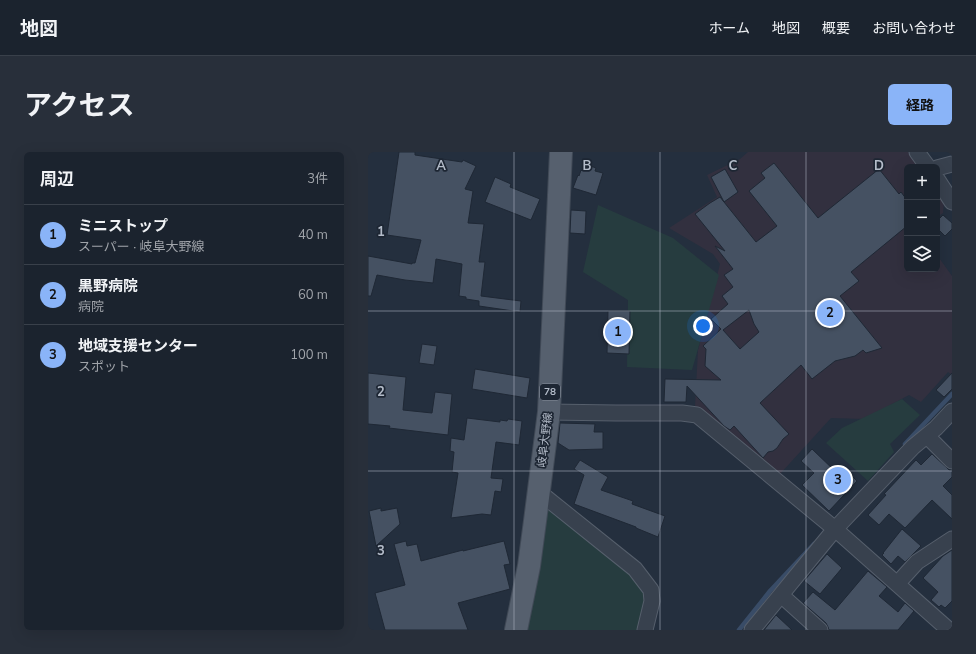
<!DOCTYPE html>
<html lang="ja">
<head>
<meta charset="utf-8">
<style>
	:root { --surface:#1b232e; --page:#282f3a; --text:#f1f3f6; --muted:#a0a4aa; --line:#39404a; --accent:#8ab4f8 }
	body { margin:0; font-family:"Nunito Sans","Noto Sans JP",sans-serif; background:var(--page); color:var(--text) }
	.controls { position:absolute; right:12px; top:12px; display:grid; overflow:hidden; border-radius:6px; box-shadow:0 4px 16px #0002 }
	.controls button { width:36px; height:36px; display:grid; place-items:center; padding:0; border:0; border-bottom:1px solid var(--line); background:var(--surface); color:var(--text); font:20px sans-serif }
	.you { position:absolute; left:335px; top:174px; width:14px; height:14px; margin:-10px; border:3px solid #fff; border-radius:50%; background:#1a73e8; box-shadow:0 0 0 6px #1a73e833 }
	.badge { display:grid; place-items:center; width:26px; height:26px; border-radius:50%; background:var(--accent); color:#111; font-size:13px; font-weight:700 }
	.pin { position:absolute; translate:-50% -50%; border:2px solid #fff; box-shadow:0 1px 4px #0006 }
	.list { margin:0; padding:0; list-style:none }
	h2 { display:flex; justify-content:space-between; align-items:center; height:52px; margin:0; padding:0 16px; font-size:17px }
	h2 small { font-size:13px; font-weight:400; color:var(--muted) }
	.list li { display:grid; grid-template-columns:26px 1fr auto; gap:12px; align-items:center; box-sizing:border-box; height:60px; padding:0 16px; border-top:1px solid var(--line) }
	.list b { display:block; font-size:15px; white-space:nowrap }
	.list p { margin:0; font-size:13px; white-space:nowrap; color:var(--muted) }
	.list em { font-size:13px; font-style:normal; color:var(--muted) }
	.icon { flex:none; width:22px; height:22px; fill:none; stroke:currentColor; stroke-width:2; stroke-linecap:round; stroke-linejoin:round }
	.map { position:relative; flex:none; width:584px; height:478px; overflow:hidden; border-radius:6px }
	header { display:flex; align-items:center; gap:24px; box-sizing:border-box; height:56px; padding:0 20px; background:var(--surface); border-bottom:1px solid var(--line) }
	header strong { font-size:19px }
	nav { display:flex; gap:22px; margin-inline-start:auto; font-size:14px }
	.intro { display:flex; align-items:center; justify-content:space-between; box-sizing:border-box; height:96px; padding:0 24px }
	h1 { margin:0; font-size:28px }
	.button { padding:10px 18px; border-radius:6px; background:var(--accent); color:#111; font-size:14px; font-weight:700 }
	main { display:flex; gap:24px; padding:0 24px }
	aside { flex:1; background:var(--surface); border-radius:6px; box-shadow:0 4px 16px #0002 }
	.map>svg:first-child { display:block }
	.medical { fill:#32303f }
	.green { fill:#263c3f }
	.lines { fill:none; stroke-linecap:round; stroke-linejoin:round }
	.stream { stroke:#394c67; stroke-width:4.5 }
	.building { fill:#455162; stroke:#1f2835; fill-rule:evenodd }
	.street-casing { stroke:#565f6c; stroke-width:17 }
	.primary-casing { stroke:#414a57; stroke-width:24 }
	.street { stroke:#38414e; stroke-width:15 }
	.primary { stroke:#56606e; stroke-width:22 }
	.grid { fill:none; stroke:#b4bcc9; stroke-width:1; stroke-opacity:0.55 }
	.labels { text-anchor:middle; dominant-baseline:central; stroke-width:3.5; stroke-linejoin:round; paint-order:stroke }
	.shield { fill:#1d2633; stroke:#878f9c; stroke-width:1 }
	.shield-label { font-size:10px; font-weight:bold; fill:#b4bcc9 }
	.street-label { font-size:11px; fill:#b4bcc9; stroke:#1d2633 }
	.grid-label { font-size:13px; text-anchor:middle; font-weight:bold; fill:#b4bcc9; stroke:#1d2633; stroke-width:3.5; stroke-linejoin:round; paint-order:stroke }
</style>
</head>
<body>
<header>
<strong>地図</strong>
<nav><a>ホーム</a><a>地図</a><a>概要</a><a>お問い合わせ</a></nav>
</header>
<div class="intro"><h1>アクセス</h1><a class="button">経路</a></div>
<main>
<aside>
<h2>周辺<small>3件</small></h2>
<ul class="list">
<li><span class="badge">1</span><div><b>ミニストップ</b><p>スーパー · 岐阜大野線</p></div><em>40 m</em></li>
<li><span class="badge">2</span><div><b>黒野病院</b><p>病院</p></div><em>60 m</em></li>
<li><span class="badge">3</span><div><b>地域支援センター</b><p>スポット</p></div><em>100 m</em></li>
</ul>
</aside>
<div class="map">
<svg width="584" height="478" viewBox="0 0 584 478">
	<rect width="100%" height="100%" fill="#242f3e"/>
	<!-- medical -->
	<path class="medical" d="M380,0H540L551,15H539V117H569V103L584,124V223L580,220L553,250L541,243L497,267L463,266L412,322L327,254L330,198L352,112L345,102L301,76L349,45L339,23L372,7Z
		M569,40L576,50L575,61L569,65Z"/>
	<!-- green -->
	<path class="green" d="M230,53L305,86L351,123L324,218L259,215L260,148L215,120Z
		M534,247L552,263L522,292L526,300L500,329L458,291L474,276Z
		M178,354L261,422L278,439L271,478H159Z"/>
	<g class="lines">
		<!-- stream -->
		<path class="stream" d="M537,292L584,242
			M371,478L402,439L446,392"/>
	</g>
	<!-- building -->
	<path class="building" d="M31,0H47V3L94,10L95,8L108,14L97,37L105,39L100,71L116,72L111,110H117L113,144L153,149L152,160L111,154V149L98,147V145L91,144L94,112L68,107L65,131L37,128L9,123L3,144H0V104L44,112V111H47L53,88L19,83Z
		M406,11L450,66L511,17L531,42L533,40L539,48V74L483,120L491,129L472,144L514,196L498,201L495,198L487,204L467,209L444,227L433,213L392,251L421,282L415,287L409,296L405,299L400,300L395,306L366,274L362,278L356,274L319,234L318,250H296L297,227L353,228L337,214L338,197L335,194L353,177L343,167L360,152L354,144L365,135L356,123L365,117L347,94L357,99L327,62L342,51L352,45L356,50L343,25L357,17L370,40L356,50L388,90L409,74L381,39L397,26L393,21ZM381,158L386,172L391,180L372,197L355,178Z
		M217,12L228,16L227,19L235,21L228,43L205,36L210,23L211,24L213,18L214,19Z
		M127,25L143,32L142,35L172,47L163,68L117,50Z
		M203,58L218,59L217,82L202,81Z
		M575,63L584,71V77L577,84L569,76V69Z
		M240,159H262L261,202L239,201Z
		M54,192L69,194L66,213L51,211Z
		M107,217L162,226L159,246L104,237Z
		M0,221L38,225L35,258L64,261L67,240L84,242L80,283L21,276L22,274L0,272Z
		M584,221V237L576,245L568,238Z
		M99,266L132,270V268L139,269L140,267L154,269L151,293L128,290L123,326L135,327L133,340L127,339L123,363L114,362L83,366L90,321L84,320L86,300L82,299L83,286L96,288Z
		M192,271L227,272L226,280H235V297L201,298L190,291Z
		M444,297L469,321L475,315L489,329L461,359L434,333L446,321L433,309Z
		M564,302L578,315L581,318H584V325L575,334L584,343V367L564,348L537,376L521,362L511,373L500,363L518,343L516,342L548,308L553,313Z
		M212,308L240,325L233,338L265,349L264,352L297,364L290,385L268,376V375L206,352L216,323L206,317Z
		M13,356V359L29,356L32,372L8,394L1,359Z
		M534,377L553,394L537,410L530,404L523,412L514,403L516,401H515Z
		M38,389L39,394L49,392L53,409L95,398V399L136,389L142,412L136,413L142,437L90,451L100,478H17L7,441L37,433L26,392Z
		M584,398V449L577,456L573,453L571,455L563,448L570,440L555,426L575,404Z
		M459,402L474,416L452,442L436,429Z
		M500,419L519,435L511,444L530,460L537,451L546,459L530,478H461L460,475L458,471L435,451L445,440L467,458Z
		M408,463L424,478H396Z"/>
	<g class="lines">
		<!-- street casing -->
		<g class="street-casing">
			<path id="street" d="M549,0L560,15
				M569,16L584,12
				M569,27L584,50
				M181,260L248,261H314L329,263L467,377L581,478
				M559,284L584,309
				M171,340L267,417L283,438L284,449L277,478
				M529,432L549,410L584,387
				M413,443L452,478
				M384,478L467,377L545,295L568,276L584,259"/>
		</g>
		<!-- primary casing -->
		<g class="primary-casing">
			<path id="primary" d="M148,478L161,414L167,369L181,260L193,0"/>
		</g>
		<!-- street -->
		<use href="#street" class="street"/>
		<!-- primary -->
		<use href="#primary" class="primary"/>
	</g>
	<!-- grid -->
	<path class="grid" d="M146,0V478M292,0V478M438,0V478M0,159H584M0,319H584"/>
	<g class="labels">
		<!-- shield labels -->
		<rect class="shield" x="172" y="232" width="20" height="16" rx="3"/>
		<g class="shield-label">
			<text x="182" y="240">78</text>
		</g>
		<!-- street labels -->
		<g class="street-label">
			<text transform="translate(177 288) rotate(-83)">岐阜大野線</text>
		</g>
	</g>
	<g class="grid-label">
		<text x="73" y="18">A</text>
		<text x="219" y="18">B</text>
		<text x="365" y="18">C</text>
		<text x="511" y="18">D</text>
		<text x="13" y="84">1</text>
		<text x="13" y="244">2</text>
		<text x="13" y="403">3</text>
	</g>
</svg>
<div class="controls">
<button>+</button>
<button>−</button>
<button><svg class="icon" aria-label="layers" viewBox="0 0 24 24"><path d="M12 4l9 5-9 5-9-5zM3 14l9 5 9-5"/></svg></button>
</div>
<div class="you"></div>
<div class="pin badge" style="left:250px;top:180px">1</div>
<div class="pin badge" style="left:462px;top:161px">2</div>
<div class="pin badge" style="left:470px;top:328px">3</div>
</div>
</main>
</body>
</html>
